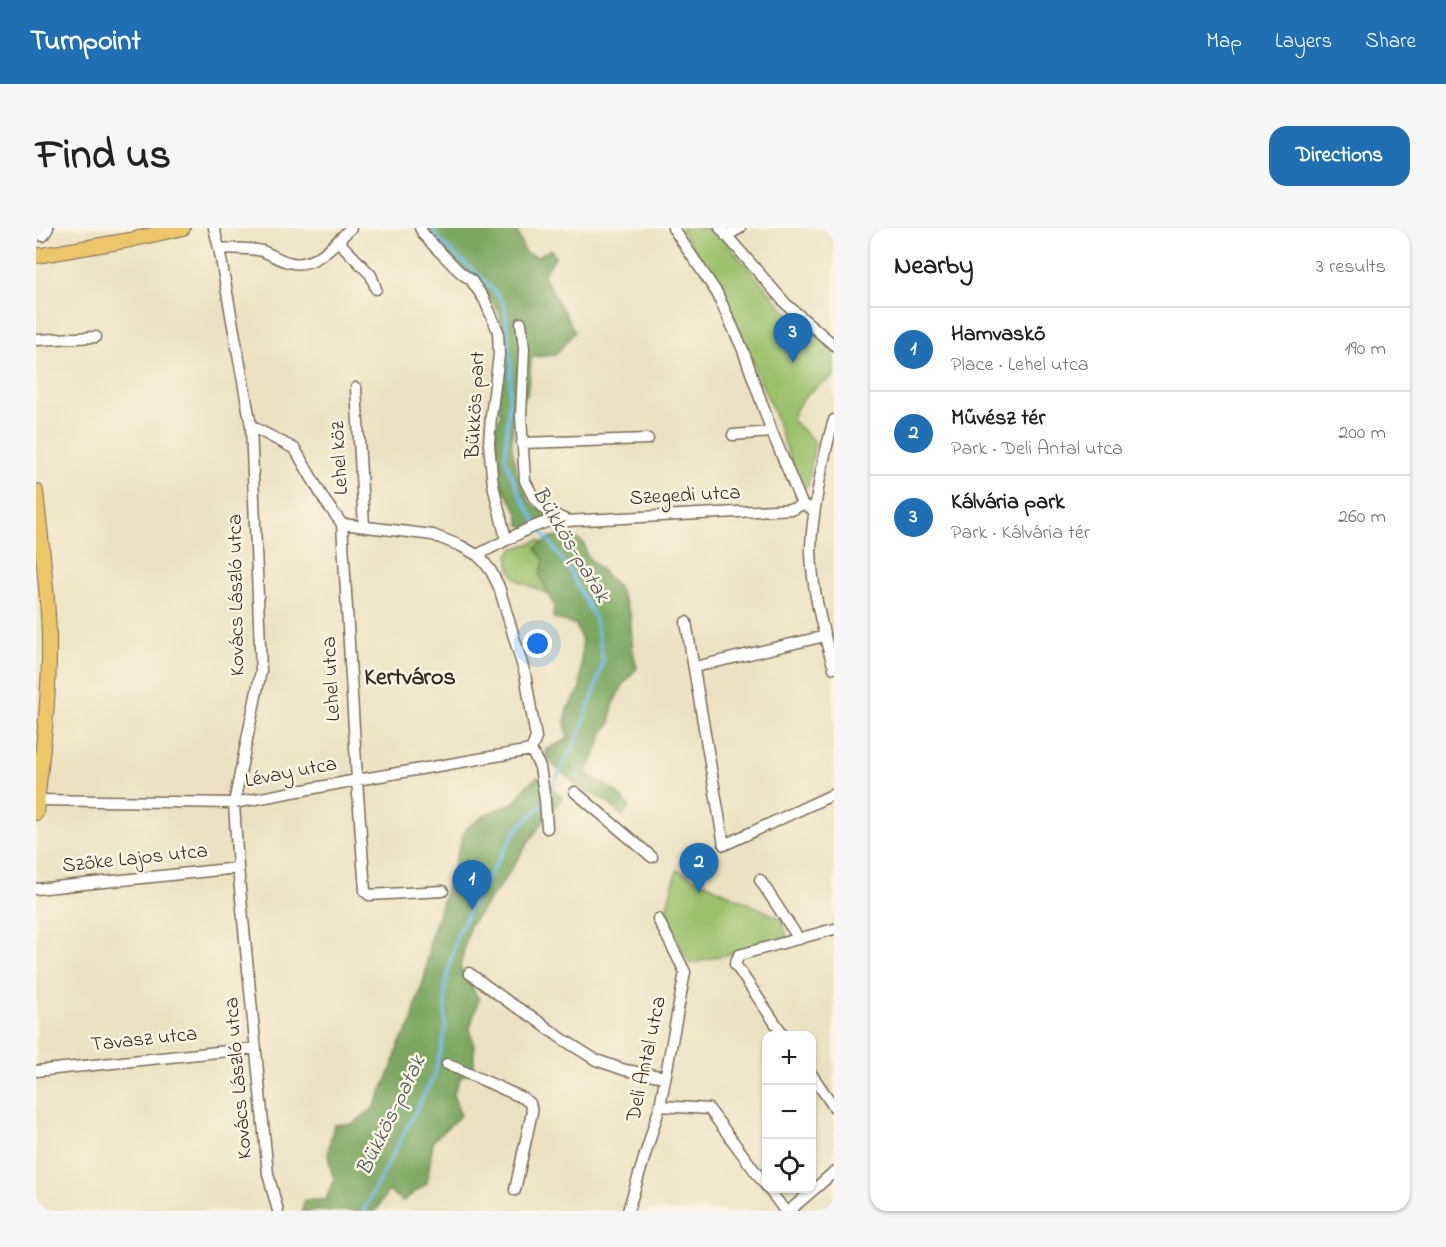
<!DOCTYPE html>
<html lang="en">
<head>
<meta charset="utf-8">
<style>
	:root { --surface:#fff; --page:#f6f6f6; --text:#202124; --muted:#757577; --line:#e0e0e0; --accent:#1f6fb2 }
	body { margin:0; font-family:"Indie Flower",sans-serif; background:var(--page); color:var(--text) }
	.controls { position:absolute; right:18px; bottom:18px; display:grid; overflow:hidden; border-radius:12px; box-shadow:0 2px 4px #0004 }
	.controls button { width:54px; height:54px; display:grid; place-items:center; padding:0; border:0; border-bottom:2px solid var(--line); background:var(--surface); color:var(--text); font:30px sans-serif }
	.you { position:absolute; left:502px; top:416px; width:21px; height:21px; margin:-15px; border:4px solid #fff; border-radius:50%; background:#1a73e8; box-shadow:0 0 0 9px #1a73e833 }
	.badge { display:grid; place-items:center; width:39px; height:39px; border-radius:50%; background:var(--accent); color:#fff; font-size:20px; font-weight:700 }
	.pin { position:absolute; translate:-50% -50px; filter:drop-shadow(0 2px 3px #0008) }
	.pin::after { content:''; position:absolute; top:32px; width:21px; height:18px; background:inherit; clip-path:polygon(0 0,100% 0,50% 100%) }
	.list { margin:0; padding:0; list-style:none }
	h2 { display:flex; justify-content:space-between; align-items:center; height:78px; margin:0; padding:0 24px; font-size:26px }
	h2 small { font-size:20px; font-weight:400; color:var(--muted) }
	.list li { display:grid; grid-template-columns:39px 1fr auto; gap:18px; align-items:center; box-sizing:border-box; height:84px; padding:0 24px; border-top:2px solid var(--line) }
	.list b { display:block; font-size:22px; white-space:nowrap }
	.list p { margin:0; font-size:20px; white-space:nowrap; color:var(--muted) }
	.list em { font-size:20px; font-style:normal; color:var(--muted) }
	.icon { flex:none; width:33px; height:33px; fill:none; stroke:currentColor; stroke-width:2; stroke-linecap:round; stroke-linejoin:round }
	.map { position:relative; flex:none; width:798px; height:983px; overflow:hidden; border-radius:18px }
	header { display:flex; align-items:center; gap:36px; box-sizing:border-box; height:84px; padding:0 30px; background:var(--accent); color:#fff }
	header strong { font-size:28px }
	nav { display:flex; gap:33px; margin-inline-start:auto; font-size:21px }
	.intro { display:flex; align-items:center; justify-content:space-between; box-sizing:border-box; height:144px; padding:0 36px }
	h1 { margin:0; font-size:42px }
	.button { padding:15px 27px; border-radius:18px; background:var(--accent); color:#fff; font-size:21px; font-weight:700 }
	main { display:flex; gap:36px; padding:0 36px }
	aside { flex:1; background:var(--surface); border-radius:18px; box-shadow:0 2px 4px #0004 }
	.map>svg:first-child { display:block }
	.green { fill:#9bc16c; stroke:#6b7645; stroke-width:1.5 }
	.forest { fill:#7ca760; stroke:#5c683f; stroke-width:1.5 }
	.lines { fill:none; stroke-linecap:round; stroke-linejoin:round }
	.stream { stroke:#76beee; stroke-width:3 }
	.minor-casing { stroke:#796a57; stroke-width:13 }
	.major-casing { stroke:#796a57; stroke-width:16 }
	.minor { stroke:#fff; stroke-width:10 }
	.major { stroke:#ecc669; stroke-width:14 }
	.labels { text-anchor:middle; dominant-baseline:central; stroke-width:5; stroke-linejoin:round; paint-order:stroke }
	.street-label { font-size:21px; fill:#3b2a1e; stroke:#fcf5e5 }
	.water-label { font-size:22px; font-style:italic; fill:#4d565c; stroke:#fcf5e5 }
	.quarter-label { font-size:24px; font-weight:bold; fill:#3b2a1e; stroke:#fcf5e5 }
</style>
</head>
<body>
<header>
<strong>Turnpoint</strong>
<nav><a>Map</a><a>Layers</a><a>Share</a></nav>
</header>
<div class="intro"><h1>Find us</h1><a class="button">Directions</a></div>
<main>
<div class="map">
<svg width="798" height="983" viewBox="0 0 798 983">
	<rect width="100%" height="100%" fill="#fcf5e5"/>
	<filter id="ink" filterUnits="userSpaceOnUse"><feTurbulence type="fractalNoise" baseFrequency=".0167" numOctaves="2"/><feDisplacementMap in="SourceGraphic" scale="12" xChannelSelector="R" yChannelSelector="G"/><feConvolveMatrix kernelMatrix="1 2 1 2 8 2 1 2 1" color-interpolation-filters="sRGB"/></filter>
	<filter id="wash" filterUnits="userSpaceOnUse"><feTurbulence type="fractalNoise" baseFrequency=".008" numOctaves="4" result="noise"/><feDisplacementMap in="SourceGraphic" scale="24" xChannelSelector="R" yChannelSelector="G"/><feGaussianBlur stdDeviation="1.35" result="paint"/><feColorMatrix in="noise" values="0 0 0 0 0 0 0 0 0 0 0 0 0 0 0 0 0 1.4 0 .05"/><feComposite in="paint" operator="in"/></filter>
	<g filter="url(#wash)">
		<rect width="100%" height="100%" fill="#ece2c1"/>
		<!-- green -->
		<path class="green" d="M644,0H677L749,82L798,121V149C781,156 760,173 756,192L779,214L772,258L767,260L763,256L738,185L687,65Z
			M504,312L516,329L522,370L483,353L477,347L474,341L472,327L477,321Z
			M641,642L746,691L752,711L654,736L628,689Z"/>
		<!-- forest -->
		<path class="forest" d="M381,0H480L489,25L501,29L515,21L519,29L507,47L539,104L519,127L496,129L491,167L477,182L476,219L481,244L494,275L517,289L489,299L484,297L481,282L464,256L458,214L459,198L465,188C459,169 464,155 472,137L464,118L467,107L463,84L444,58L434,48L424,51L399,25Z
			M534,307L548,315L551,328L581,358L594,385L597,423L601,440C587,456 574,472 575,495L567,504L564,516L550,545L580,564L594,579L586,588L571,574L548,562L518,538L510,529L509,522L532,511L529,494L531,481L544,462L546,414L540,397L517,390L518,378L504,347L508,333L500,320L515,309Z
			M502,549L526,569L495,610L467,654L434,697L424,739L443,771L434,800L438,819V843L425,849L417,867L425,887L397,913L391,955L367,973L352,963L340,983H266L268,972H290L298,950C289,927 292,921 298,897L316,896L338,880L355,842L363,816L376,795L379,779L389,748L394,712L429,601L451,586L479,574L491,557Z"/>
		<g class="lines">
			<!-- stream -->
			<path class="stream" d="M396,0L400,7L411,20L446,50L459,64L469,78L475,139L469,231L483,265L501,296L533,342L559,391L567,432L558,465L543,506L512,567
				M327,983L398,848L409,804V758L421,706L447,658L481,601L505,578"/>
		</g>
	</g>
	<g filter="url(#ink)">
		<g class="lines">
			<!-- minor casing -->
			<g class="minor-casing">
				<path id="minor" d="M178,0L183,20L215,198L225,443L198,575L202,640L232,946L242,983
					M384,0L388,7L401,21L424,44L435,52L448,71L462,103L463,127L455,188L453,216L457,257L470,311
					M637,0L681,65L707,122L736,204L766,276L778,282
					M684,0L750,76L798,117
					M7,8L12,0
					M690,8L704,0
					M302,13L335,47L340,61
					M183,20C196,21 214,20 226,23C235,26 243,32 252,34C278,42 298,16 315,0
					M485,95L488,120L485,188L489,253L498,270L512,284L530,292
					M0,112L60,109
					M320,160L328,298
					M798,192C792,211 788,230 784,250C780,274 775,298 775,323C776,360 787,405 798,440
					M215,198L259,221L289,273L306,296L321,552L329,663L333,667L407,663
					M697,207L736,204
					M486,215L612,211
					M306,296L397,307L425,318L441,327L448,334L455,343L463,359L489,446L500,510L495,522
					M441,327L492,301L510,294L758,281L766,276
					M650,394L688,617L798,566
					M659,439L789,408
					M495,522L504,539L509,572L511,600
					M539,564L616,629
					M1,572L198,575L321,552L495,522
					M724,652L763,711
					M0,661L202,640
					M433,745L474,775L495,788L525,810L560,832L589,842L629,849
					M748,808L699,736L703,727L798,701
					M411,836L487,870L494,875L496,884L479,962
					M0,843L220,820
					M776,847L798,879
					M624,878L673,881L730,958
					M732,960L749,983
					M592,983L624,878L649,744L622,691
					M753,983L798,944"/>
			</g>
			<!-- major casing -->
			<g class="major-casing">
				<path id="major" d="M0,28L94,12L147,0
					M0,263C5,312 12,361 13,410C14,469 6,527 0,585"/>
			</g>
			<!-- minor -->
			<use href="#minor" class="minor"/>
			<!-- major -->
			<use href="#major" class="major"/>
		</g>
	</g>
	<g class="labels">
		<!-- street labels -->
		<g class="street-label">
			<text transform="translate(440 177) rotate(-87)">Bükkös part</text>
			<text transform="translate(304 230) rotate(-93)">Lehel köz</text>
			<text transform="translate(649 268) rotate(-3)">Szegedi utca</text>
			<text transform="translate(201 367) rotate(-91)">Kovács László utca</text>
			<text transform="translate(296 451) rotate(-93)">Lehel utca</text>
			<text transform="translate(255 545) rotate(-11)">Lévay utca</text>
			<text transform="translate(99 631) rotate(-6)">Szőke Lajos utca</text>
			<text transform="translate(108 812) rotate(-6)">Tavasz utca</text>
			<text transform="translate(611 831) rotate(-78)">Deli Antal utca</text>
			<text transform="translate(203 850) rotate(-95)">Kovács László utca</text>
		</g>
		<!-- water labels -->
		<g class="water-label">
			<text transform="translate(534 317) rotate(59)">Bükkös-patak</text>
			<text transform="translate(356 888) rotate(-64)">Bükkös-patak</text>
		</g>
		<!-- quarter labels -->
		<g class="quarter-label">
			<text x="374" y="450">Kertváros</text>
		</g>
	</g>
</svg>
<div class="controls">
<button>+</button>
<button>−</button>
<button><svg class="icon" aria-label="locate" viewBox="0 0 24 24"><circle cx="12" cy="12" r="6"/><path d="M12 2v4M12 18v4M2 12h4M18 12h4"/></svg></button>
</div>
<div class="you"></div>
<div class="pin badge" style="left:436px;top:682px">1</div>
<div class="pin badge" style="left:663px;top:665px">2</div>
<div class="pin badge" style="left:757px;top:135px">3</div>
</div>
<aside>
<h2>Nearby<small>3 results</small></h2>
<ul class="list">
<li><span class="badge">1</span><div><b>Hamvaskő</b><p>Place · Lehel utca</p></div><em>190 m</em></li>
<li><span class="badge">2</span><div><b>Művész tér</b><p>Park · Deli Antal utca</p></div><em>200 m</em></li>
<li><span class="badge">3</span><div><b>Kálvária park</b><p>Park · Kálvária tér</p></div><em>260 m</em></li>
</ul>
</aside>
</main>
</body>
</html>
